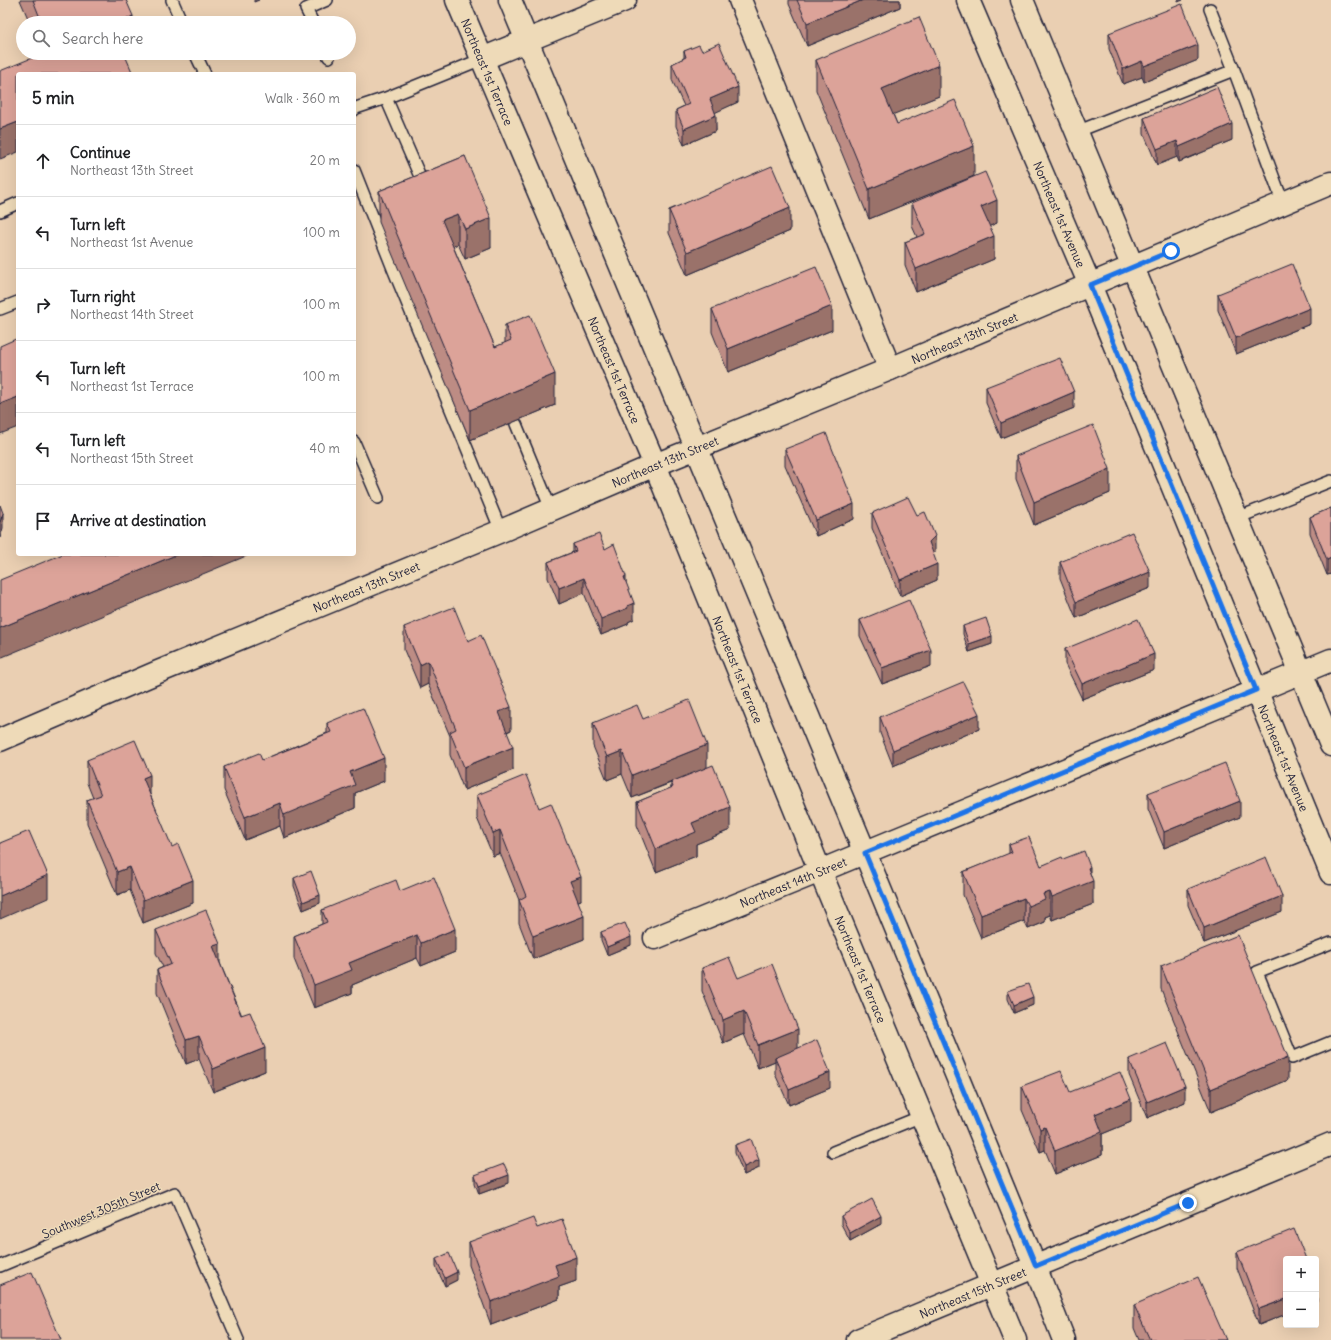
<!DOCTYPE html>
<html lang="en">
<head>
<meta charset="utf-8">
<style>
	:root { --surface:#fff; --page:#f2f2f2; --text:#202124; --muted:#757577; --line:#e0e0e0 }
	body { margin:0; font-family:Delius,sans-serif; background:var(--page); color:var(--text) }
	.controls { position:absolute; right:12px; bottom:12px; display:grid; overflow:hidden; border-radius:4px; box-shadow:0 4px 16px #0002 }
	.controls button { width:36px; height:36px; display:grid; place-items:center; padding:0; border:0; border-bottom:1px solid var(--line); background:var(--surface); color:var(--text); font:20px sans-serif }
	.stop { position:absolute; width:12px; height:12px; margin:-9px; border:3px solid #1a73e8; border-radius:50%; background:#fff }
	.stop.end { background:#1a73e8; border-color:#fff; box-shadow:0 1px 4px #0008 }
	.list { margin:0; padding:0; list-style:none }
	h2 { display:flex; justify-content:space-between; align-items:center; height:52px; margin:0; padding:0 16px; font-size:17px }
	h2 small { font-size:13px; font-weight:400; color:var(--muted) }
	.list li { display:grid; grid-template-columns:26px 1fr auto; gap:12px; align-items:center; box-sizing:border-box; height:72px; padding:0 16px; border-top:1px solid var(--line) }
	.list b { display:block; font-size:15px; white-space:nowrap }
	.list p { margin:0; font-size:13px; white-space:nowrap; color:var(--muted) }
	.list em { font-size:13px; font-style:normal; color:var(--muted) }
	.icon { flex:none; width:22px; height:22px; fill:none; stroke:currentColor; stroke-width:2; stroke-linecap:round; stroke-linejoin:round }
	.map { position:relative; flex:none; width:1331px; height:1340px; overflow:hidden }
	.search { position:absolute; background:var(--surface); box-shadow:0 4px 16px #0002; left:16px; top:16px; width:340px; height:44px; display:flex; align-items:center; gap:10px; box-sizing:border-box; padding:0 14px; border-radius:22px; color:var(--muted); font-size:15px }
	.panel { position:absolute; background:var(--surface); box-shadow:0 4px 16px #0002; left:16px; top:72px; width:340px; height:484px; border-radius:4px }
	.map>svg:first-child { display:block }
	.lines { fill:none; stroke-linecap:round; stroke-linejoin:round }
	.lane-casing { stroke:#22223b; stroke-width:14 }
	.street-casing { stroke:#22223b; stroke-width:25 }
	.secondary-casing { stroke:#22223b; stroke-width:25 }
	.lane { stroke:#eedab8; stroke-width:11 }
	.street { stroke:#eedab8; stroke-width:22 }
	.secondary { stroke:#eedab8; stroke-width:22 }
	.wall { fill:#bd8c84; stroke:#22223b }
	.shaded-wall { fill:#9a726b; stroke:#22223b }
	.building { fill:#dca399; stroke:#22223b }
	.route { stroke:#1a73e8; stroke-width:5 }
	.labels { text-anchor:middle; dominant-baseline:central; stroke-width:3; stroke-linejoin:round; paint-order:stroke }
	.street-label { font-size:12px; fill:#22223b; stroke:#eedab8 }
</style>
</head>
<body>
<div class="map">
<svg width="1331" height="1340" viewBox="0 0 1331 1340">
	<rect width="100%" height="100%" fill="#eacfb2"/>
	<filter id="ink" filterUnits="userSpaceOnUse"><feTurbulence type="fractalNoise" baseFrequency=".025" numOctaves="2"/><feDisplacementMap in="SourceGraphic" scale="8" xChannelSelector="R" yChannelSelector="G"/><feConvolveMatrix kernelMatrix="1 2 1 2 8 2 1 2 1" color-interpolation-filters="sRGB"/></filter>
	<g filter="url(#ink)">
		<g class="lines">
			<!-- lane casing -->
			<g class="lane-casing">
				<path id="lane" d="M172,0L182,23
					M1210,9L1234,70
					M313,23L306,9L327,0
					M195,53L205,74
					M327,53L329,57
					M354,110L356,108L386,98
					M1076,132L1234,70L1283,203
					M354,170L394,271L501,531
					M425,188L386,98L482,59
					M0,211L18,203
					M0,309L18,302
					M516,424L551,509
					M354,442L378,498
					M1237,518L1331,481
					M1331,943L1257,972L1292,1058L1331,1042
					M833,1152L922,1116
					M0,1266L175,1193L238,1340"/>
			</g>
			<!-- street casing -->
			<g class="street-casing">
				<g id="street">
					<path id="s1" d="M457,0L655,465L820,871L1015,1340"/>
					<path d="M510,0L865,853L1025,1241L1064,1340"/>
					<path d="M740,0L890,369"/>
					<path id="s2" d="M968,0L1090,285L1331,873"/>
					<path d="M1022,0L1331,745"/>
					<path d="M482,59L625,0"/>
					<path id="s3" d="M0,740L158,672L501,531L655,465L890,369L1331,183"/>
					<path id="s4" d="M655,938L820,871L1331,660"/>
				</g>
			</g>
			<!-- secondary casing -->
			<g class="secondary-casing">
				<g id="secondary">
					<path id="s5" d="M858,1340L1331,1144"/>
				</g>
			</g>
			<!-- lane -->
			<use href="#lane" class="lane"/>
			<!-- street -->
			<use href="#street" class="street"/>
			<!-- secondary -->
			<use href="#secondary" class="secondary"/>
		</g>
		<!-- wall -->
		<path class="wall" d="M20,0H126L133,23H30Z
			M789,0H900V7L807,46L789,4Z
			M1109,33L1198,60L1144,82L1142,77L1123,84L1109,49Z
			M684,51H702L738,102L715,112L716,131L684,145L676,126V110L684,106L672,80V64L684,58Z
			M816,60L939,96L893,114L897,124L974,176L869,219L816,90Z
			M1144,118L1232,140L1179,162L1177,157L1157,165L1144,134Z
			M465,156L491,248L465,259L458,244L453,246L495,347L505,343V325L555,405L470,440L379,222V191Z
			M912,203L997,223L989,226L994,259L916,292L905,265V242L917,237L912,226Z
			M669,210L790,231L687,275L669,233Z
			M1218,294L1310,324L1236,354L1218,310Z
			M712,309L832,330L728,372L712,332Z
			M986,387L1074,408L1001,438L986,403Z
			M785,449L854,519L816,536L785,465Z
			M1016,456L1110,493L1034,525L1016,479Z
			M1331,508V574L1327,575L1310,533V517Z
			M872,513L917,515L935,552L933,554L937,580L900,596L872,528Z
			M573,544L605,549L626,584L634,619L628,622V624L601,635L584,593L559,604L548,578V562L573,552Z
			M1060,562L1150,588L1076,618L1060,578Z
			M860,620L931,666L882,684L860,636Z
			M963,626L992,644L969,652L963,634Z
			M404,627L468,641L511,730L507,732L513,770L464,790L450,755V736L428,684L420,688L404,650Z
			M1065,649L1154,670L1082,699L1065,664Z
			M880,717L979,729L893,766L880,733Z
			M643,719L707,767L730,830L696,844V856L656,872L637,825V802L671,788V783L632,798L622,774L607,780L593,746V723Z
			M327,723L384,781L355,793V808L284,838L280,826L245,840L224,790V767L262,760L327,733Z
			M87,760L150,794L193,903L143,923L130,890L117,895L87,823V800L93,798L87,783Z
			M1148,793L1240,817L1164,848L1148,809Z
			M477,795L539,808L581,900L578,901L584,939L533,959L519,923V900L500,853L493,856L477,818Z
			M1009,844L1041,866L1063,859L1090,874L1093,904L1052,920L1050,915L1045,917V922L1028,929L1024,921L981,938L963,895V872L1009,854Z
			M294,878L320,903L303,910L294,886Z
			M1188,889L1282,912L1204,943L1188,905Z
			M400,891L455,952L421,966L417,958L352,985V993L314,1008L294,959V936L322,924V910Z
			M156,930L220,963L265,1071L213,1092L199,1059L186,1064L157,993V970L163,967L156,953Z
			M601,932L631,945L607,955L601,940Z
			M1161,966L1288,1080L1211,1112L1161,989Z
			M702,968L738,978L798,1048L830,1088L789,1105L775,1074V1061L758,1068L744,1034L723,1043L702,991Z
			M1008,991L1033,1005L1014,1013L1008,999Z
			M1129,1059L1185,1102L1147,1118L1129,1075Z
			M1022,1086L1070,1092L1131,1122L1102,1134V1155L1055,1174L1045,1150L1040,1152L1022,1110Z
			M735,1145L759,1168L744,1175L735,1153Z
			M475,1175L509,1183L479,1194L475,1183Z
			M841,1216L881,1224L850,1241L841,1224Z
			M537,1228L576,1281L559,1287V1299L491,1325L469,1265V1242Z
			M1237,1252L1286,1259V1314L1259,1325L1237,1268Z
			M436,1259L457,1280L445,1286L436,1267Z
			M1134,1305L1226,1340H1139L1134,1328Z"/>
		<!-- shaded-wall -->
		<path class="shaded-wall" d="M254,0H259L254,2Z
			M863,0H900V7L807,46V23Z
			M1178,0H1183L1178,2Z
			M133,16V23H116Z
			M1198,45V60L1144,82V66Z
			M1142,61V77L1123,84V69Z
			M939,65V96L882,119V89Z
			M738,87V102L710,115V99Z
			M716,115V131L684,145V129Z
			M18,122V152L0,159V129Z
			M1232,124V140L1179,162V147Z
			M1177,141V157L1157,165V149Z
			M974,146V176L869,219V189Z
			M997,200V223L981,230V207Z
			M790,208V231L687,275V252Z
			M458,214V244L442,250V220Z
			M491,218V248L465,259V229Z
			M994,236V259L916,292V269Z
			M832,306V330L728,372V349Z
			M1310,308V324L1236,354V338Z
			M555,374V405L470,440V410Z
			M1074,392V408L1001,438V423Z
			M18,397V427L0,434V404Z
			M1110,469V493L1034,525V502Z
			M854,504V519L816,536V520Z
			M3,513V528L0,538V522Z
			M935,536V552L929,557V542Z
			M178,554H251L0,658V628Z
			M1331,558V574L1327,575V560Z
			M937,564V580L900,596V580Z
			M1150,572V588L1076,618V602Z
			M626,576V591L624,577Z
			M584,578V593L559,604V588Z
			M634,603V619L628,622V624L601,635V619Z
			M992,636V644L969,652V644Z
			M931,650V666L882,684V668Z
			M1154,654V670L1082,699V684Z
			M428,661V684L420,688V665Z
			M511,707V730L499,735V712Z
			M979,714V729L893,766V750Z
			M707,745V768L632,798V775Z
			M513,747V770L464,790V767Z
			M622,751V774L607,780V757Z
			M384,758V781L355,793V808L284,838V815L350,772Z
			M150,775V799L143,778Z
			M1240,801V817L1164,848V832Z
			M280,803V826L245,840V817Z
			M730,807V830L696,844V856L656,872V849L692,823Z
			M500,830V853L493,856V833Z
			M130,867V890L117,895V872Z
			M1090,867V882L1093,881V904L1052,920V897L1088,868Z
			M48,875V898L0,919V896Z
			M581,877V900L570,904V881Z
			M193,880V903L143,923V900Z
			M1050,892V915L1045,917V922L1028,929V906L1043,894Z
			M320,895V903L303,910V902Z
			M1282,896V912L1204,943V928Z
			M1024,898V921L981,938V915Z
			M584,916V939L533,959V936Z
			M455,929V952L421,966V943Z
			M417,935V958L352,985V993L314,1008V985L349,963Z
			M631,937V945L607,955V947Z
			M220,944V967L213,946Z
			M1033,997V1005L1014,1013V1005Z
			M744,1011V1034L723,1043V1020Z
			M798,1029V1052L775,1058V1061L758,1068V1045Z
			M199,1036V1059L186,1064V1040Z
			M265,1048V1071L213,1092V1069Z
			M1288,1057V1080L1211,1112V1089Z
			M830,1072V1088L789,1105V1090Z
			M1185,1086V1102L1147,1118V1102Z
			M1131,1099V1122L1102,1134V1155L1055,1174V1151L1095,1114Z
			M1045,1127V1150L1040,1152V1129Z
			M759,1160V1168L744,1175V1167Z
			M509,1175V1183L479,1194V1186Z
			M881,1216V1224L850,1241V1233Z
			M576,1257V1281L559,1287V1299L491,1325V1302L555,1265Z
			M457,1272V1280L445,1286V1278Z
			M1316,1286H1317V1302H1316Z
			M1286,1299V1314L1259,1325V1309Z"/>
		<!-- building -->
		<path class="building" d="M33,0H126L133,16L116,23H42Z
			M797,0H863L807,23Z
			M1182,4L1198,45L1144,66L1142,61L1123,69L1109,33Z
			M919,17L939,65L882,89L897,124L955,100L974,146L869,189L816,60Z
			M719,43L738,87L710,99L716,115L684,129L676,110L689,104L672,64L686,57L684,51L699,45L702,51Z
			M44,53H124L133,74H18V122L0,129V71Z
			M1217,87L1232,124L1179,147L1177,141L1157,149L1144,118Z
			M465,156L491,218L465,229L458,214L442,220L495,347L511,340L505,325L530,315L555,374L470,410L379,191Z
			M772,166L790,208L687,252L669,210Z
			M985,172L997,200L981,207L994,236L916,269L905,242L925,234L912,203Z
			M1292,264L1310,308L1236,338L1218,294Z
			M816,267L832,306L728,349L712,309Z
			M18,338V397L0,404V346Z
			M1060,358L1074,392L1001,423L986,387Z
			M1093,425L1110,469L1034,502L1016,456Z
			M826,433L854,504L816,520L785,449Z
			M908,497L917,515L925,512L935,536L929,542L937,564L900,580L872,513Z
			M0,505L3,513L0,522Z
			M1331,508V558L1327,560L1310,517Z
			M1132,532L1150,572L1076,602L1060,562Z
			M599,534L605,549L614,544L626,576L624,577L634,603L627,606L628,608L601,619L584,578L559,588L548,562L576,551L573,544Z
			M63,554H178L0,628V580Z
			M909,600L931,650L882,668L860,620Z
			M454,607L468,641L481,635L511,707L499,712L513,747L464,767L450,732L456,729L428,661L420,665L404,627Z
			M986,618L992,636L969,644L963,626Z
			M1138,619L1154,654L1082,684L1065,649Z
			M963,682L979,714L893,750L880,717Z
			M689,700L707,745L632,775L622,751L607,757L593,723L637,705L643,719Z
			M363,708L384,758L350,772L355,785L284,815L280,803L245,817L224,767L259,753L262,760L331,732L327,723Z
			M135,740L150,775L143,778L172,847L178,844L193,880L143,900L130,867L117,872L87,800L101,795L87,760Z
			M1225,763L1240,801L1164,832L1148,793Z
			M713,765L730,807L692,823L696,832L656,849L637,802L673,787L671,782Z
			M526,775L539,808L551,803L581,877L570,881L584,916L533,936L519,900L526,896L500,830L493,833L477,795Z
			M29,831L48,875L0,896V843Z
			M1029,837L1041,866L1062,857L1063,859L1084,851L1090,867L1088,868L1093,881L1052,897L1050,892L1043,894L1045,899L1028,906L1024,898L981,915L963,872L1012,852L1009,844Z
			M1266,857L1282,896L1204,928L1188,889Z
			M311,871L320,895L303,902L294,878Z
			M434,877L455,929L421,943L417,935L349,963L352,970L314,985L294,936L327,922L322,910L396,880L400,891Z
			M206,910L220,944L213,946L241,1015L250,1012L265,1048L213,1069L199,1036L186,1040L157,970L171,964L156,930Z
			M625,923L631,937L607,947L601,932Z
			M1238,935L1288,1057L1211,1089L1161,966Z
			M729,957L738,978L772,964L798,1029L758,1045L744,1011L723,1020L702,968Z
			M1028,984L1033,997L1014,1005L1008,991Z
			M817,1040L830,1072L789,1090L775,1058Z
			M1167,1043L1185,1086L1147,1102L1129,1059Z
			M1061,1071L1070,1092L1120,1072L1131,1099L1095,1114L1102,1132L1055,1151L1045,1127L1040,1129L1022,1086Z
			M751,1139L759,1160L744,1167L735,1145Z
			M504,1164L509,1175L479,1186L475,1175Z
			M872,1199L881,1216L850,1233L841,1216Z
			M533,1218L537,1228L562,1219L576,1257L555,1265L559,1276L491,1302L469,1242Z
			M1294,1229L1306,1259H1286V1299L1259,1309L1237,1252Z
			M449,1253L457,1272L445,1278L436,1259Z
			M32,1272L61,1340H0V1285Z
			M1198,1277L1226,1340H1150L1134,1305Z"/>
	</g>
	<g class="lines" filter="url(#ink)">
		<!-- route -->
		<path class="route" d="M1171,251L1090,285L1256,690L865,853L1036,1266L1188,1203"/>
	</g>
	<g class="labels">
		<!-- street labels -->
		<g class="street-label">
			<text stroke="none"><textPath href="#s1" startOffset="78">Northeast 1st Terrace</textPath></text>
			<text stroke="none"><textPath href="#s2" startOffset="233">Northeast 1st Avenue</textPath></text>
			<text stroke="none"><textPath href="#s3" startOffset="1045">Northeast 13th Street</textPath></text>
			<text stroke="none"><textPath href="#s1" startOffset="402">Northeast 1st Terrace</textPath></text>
			<text stroke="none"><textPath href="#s3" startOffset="721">Northeast 13th Street</textPath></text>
			<text stroke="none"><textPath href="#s3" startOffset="397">Northeast 13th Street</textPath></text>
			<text stroke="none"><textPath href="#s1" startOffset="726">Northeast 1st Terrace</textPath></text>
			<text stroke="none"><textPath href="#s2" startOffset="821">Northeast 1st Avenue</textPath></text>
			<text stroke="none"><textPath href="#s4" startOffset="149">Northeast 14th Street</textPath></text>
			<text stroke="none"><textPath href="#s1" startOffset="1050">Northeast 1st Terrace</textPath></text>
			<text transform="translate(101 1210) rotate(-23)">Southwest 305th Street</text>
			<text stroke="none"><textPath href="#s5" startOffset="124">Northeast 15th Street</textPath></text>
		</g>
	</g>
</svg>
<div class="controls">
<button>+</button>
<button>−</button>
</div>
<div class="stop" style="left:1171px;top:251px"></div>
<div class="stop end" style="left:1188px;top:1203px"></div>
<div class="search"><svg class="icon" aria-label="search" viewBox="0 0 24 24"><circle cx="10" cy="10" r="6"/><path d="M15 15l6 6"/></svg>Search here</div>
<section class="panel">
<h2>5 min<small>Walk · 360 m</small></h2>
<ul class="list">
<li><svg class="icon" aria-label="ahead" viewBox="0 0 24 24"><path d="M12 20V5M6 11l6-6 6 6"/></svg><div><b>Continue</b><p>Northeast 13th Street</p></div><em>20 m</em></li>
<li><svg class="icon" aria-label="left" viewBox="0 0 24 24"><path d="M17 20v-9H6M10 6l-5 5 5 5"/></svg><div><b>Turn left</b><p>Northeast 1st Avenue</p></div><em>100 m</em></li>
<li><svg class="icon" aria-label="right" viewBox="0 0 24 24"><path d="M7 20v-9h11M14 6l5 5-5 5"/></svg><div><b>Turn right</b><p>Northeast 14th Street</p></div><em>100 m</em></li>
<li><svg class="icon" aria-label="left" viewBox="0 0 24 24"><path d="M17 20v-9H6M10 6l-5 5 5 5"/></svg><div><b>Turn left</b><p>Northeast 1st Terrace</p></div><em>100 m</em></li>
<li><svg class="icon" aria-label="left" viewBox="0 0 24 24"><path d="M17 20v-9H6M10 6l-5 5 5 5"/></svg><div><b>Turn left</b><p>Northeast 15th Street</p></div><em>40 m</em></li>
<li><svg class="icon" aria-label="arrive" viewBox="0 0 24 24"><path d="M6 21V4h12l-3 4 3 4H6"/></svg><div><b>Arrive at destination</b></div></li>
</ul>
</section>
</div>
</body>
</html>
